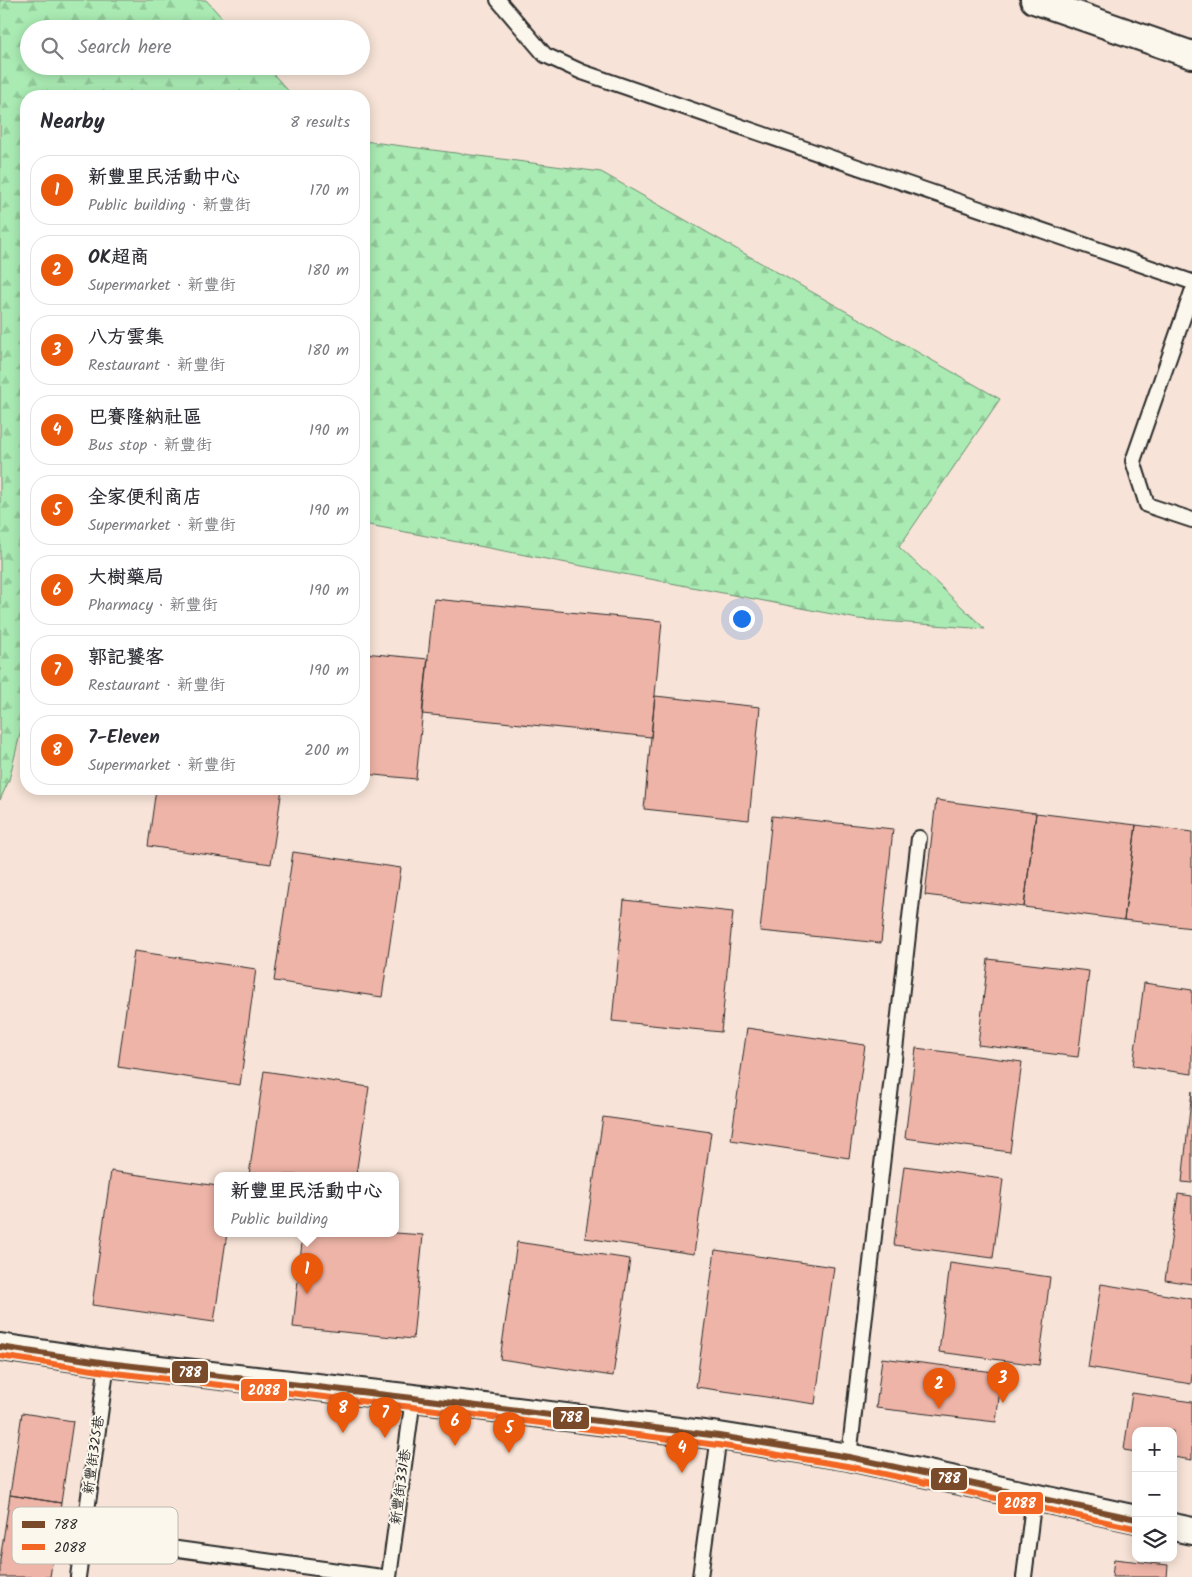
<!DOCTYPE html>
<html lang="en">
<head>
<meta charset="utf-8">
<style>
	:root { --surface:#fff; --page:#f2f2f3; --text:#2b2b33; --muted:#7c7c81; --line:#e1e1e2; --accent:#ea580c }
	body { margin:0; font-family:Kalam,"LXGW WenKai TC",sans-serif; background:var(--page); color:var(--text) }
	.controls { position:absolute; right:15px; bottom:15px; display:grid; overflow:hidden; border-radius:10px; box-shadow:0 2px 12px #0003 }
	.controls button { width:45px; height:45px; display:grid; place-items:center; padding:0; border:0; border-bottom:1px solid var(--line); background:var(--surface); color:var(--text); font:25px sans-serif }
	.you { position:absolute; left:741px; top:618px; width:18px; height:18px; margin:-12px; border:4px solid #fff; border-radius:50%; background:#1a73e8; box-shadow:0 0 0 8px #1a73e833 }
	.badge { display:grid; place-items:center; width:32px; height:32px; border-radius:50%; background:var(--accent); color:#fff; font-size:16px; font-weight:700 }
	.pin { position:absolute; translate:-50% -41px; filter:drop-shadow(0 1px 2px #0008) }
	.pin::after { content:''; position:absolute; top:26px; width:18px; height:15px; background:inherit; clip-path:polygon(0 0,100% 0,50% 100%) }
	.popup { position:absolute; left:214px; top:1172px; width:185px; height:65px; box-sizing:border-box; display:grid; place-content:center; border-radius:10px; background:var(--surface); filter:drop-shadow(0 1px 4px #0005); font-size:16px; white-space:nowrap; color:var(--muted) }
	.popup b { font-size:19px; color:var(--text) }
	.popup::after { content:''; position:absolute; left:50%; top:100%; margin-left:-10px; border:10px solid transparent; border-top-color:var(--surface) }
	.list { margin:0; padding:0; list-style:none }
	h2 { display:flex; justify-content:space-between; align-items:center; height:65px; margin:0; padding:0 20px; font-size:21px }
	h2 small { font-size:16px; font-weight:400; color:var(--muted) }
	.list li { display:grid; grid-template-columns:32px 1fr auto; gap:15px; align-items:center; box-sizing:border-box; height:70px; margin:0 10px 10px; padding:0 10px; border:1px solid var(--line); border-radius:20px }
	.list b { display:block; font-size:19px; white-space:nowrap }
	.list p { margin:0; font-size:16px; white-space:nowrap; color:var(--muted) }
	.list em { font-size:16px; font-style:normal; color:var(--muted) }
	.icon { flex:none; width:28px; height:28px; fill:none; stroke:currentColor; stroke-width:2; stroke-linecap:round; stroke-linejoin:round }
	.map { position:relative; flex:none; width:1192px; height:1577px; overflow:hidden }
	.search { position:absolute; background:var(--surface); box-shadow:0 2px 12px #0003; left:20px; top:20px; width:350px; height:55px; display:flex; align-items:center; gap:12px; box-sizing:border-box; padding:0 18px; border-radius:28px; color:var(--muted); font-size:19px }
	.panel { position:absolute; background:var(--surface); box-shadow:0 2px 12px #0003; left:20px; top:90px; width:350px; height:705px; border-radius:20px }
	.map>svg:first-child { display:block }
	.forest { fill:url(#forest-firs); stroke:#6a8b6f }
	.building { fill:#eeb4a7; stroke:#2b2b2b }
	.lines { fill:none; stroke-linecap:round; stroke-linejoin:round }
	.service-casing { stroke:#2b2b2b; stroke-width:18 }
	.minor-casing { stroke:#2b2b2b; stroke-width:30 }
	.service { stroke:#fbf7ec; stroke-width:14 }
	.minor { stroke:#fbf7ec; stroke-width:26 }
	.bus-1-casing { stroke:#fbf7ec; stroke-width:10 }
	.bus-2-casing { stroke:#fbf7ec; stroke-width:10 }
	.bus-1 { stroke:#7a4b2a; stroke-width:6 }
	.bus-2 { stroke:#f26522; stroke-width:6 }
	.labels { text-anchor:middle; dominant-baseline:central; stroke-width:4; stroke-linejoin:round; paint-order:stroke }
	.street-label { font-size:14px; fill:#2b2b2b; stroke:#fbf7ec }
	.key { fill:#fbf7ec; stroke:#bdbab2; stroke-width:1 }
	.key-label { font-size:14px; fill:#2b2b2b }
	.line-badge { stroke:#fbf7ec; stroke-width:2 }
	.badge-label { font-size:14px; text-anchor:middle; font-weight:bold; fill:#fff }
</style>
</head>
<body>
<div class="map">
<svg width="1192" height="1577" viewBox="0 0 1192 1577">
	<defs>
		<pattern id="forest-firs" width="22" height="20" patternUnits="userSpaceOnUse" patternTransform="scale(1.25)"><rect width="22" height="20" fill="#aaebb3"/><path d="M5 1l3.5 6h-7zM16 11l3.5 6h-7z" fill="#92ca9a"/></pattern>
	</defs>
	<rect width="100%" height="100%" fill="#f7e3d7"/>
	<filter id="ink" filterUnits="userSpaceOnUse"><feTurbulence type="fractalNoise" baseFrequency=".02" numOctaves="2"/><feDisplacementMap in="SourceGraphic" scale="10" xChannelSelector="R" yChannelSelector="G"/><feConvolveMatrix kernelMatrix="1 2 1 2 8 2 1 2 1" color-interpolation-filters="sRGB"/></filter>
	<g filter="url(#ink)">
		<!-- forest -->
		<path class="forest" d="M0,0H206L232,29H29V66H266L293,96H26V709L9,780L0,800Z
			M364,141L601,172L1000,399L899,547L985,629L858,619L364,524Z"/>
		<!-- building -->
		<path class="building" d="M434,599L662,621L651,737L422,714Z
			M364,653L428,659L416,779L364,774Z
			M655,696L760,707L749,820L644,809Z
			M156,789H282L271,864L148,846Z
			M936,800L1036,813L1024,907L925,895Z
			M1036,813L1136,825L1124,920L1024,907Z
			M772,816L893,829L881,943L760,931Z
			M1136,825L1192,832V928L1124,920Z
			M293,852L401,868L382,997L274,981Z
			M624,900L733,912L721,1032L612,1021Z
			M134,951L256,969L240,1085L118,1067Z
			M988,959L1089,971L1078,1057L978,1045Z
			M1144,983L1192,990V1074L1133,1066Z
			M747,1028L865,1045L849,1158L731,1140Z
			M916,1048L1022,1062L1010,1152L905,1138Z
			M264,1071L369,1087L356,1175H249Z
			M1192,1091V1183L1182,1182Z
			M603,1117L711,1132L694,1254L585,1238Z
			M904,1166L1003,1179L993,1258L894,1245Z
			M111,1171L218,1186V1233H227L214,1322L92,1305Z
			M1178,1194L1192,1196V1284L1165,1280Z
			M303,1233H396L423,1235L413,1339L293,1327Z
			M517,1242L630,1259L613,1376L500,1359Z
			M715,1250L834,1267L815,1404L696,1387Z
			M950,1263L1050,1277L1039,1365L939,1352Z
			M1101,1284L1192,1299V1375L1191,1384L1088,1367Z
			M882,1358L1002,1373L996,1422L876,1408Z
			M1132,1393L1192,1402V1460L1173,1457V1431H1136V1452L1124,1450Z
			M22,1413L73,1421L61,1503L10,1495Z
			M10,1495L61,1503L50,1577H0V1560Z
			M1114,1559L1168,1565L1167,1577H1112Z"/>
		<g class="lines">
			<!-- service casing -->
			<g class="service-casing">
				<path id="service" d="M498,0L545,55L582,72L1192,282
					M1192,292L1133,461L1147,505L1192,520
					M849,1457L919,838
					M83,1536L382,1577
					M78,1577L107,1363
					M389,1577L413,1398
					M700,1577L719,1436
					M1024,1577L1034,1497"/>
			</g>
			<!-- minor casing -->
			<g class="minor-casing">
				<path id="minor" d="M1034,0L1192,55
					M0,1347L107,1363L413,1398L719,1436L849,1457L1136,1519
					M1173,1527L1192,1531"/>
			</g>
			<!-- service -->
			<use href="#service" class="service"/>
			<!-- minor -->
			<use href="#minor" class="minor"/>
			<!-- bus-1 casing -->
			<g class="bus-1-casing">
				<path id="bus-1" d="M0,1347L107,1363L413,1398L719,1436L849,1457L1136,1519"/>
			</g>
			<!-- bus-2 casing -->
			<g class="bus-2-casing">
				<path id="bus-2" d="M0,1356L106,1372L412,1407L718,1445L847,1466L1134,1528"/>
			</g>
			<!-- bus-1 -->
			<use href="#bus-1" class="bus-1"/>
			<!-- bus-2 -->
			<use href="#bus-2" class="bus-2"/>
		</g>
	</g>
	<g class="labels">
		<!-- street labels -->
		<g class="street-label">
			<text transform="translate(94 1455) rotate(-82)">新豐街325巷</text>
			<text transform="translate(401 1487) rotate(-82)">新豐街331巷</text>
		</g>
	</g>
	<!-- legend -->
	<rect x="12" y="1507" width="166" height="57" rx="8" class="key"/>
	<rect x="22" y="1521" width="23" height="7" fill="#7a4b2a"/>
	<rect x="22" y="1544" width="23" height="6" fill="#f26522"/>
	<g class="key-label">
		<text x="54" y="1529">788</text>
		<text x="54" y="1552">2088</text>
	</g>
	<g class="line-badge">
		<rect x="171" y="1360" width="38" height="24" rx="5" fill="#7a4b2a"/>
		<rect x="240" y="1378" width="48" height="24" rx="5" fill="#f26522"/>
		<rect x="552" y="1406" width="38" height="24" rx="5" fill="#7a4b2a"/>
		<rect x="930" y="1467" width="38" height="24" rx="5" fill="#7a4b2a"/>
		<rect x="997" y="1491" width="47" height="24" rx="5" fill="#f26522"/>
	</g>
	<g class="badge-label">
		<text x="190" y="1377">788</text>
		<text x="264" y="1395">2088</text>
		<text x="571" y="1422">788</text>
		<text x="949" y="1483">788</text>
		<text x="1020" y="1508">2088</text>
	</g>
</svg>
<div class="controls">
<button>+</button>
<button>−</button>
<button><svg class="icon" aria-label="layers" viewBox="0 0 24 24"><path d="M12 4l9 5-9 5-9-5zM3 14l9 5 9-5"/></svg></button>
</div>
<div class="you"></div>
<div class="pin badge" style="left:307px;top:1294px">1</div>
<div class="popup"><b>新豐里民活動中心</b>Public building</div>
<div class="pin badge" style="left:939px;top:1409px">2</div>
<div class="pin badge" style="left:1003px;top:1403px">3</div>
<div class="pin badge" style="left:682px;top:1473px">4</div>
<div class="pin badge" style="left:509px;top:1453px">5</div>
<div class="pin badge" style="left:455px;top:1446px">6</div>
<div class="pin badge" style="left:385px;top:1438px">7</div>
<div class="pin badge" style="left:343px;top:1433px">8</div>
<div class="search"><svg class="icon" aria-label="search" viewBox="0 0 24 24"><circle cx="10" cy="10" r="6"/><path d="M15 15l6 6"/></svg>Search here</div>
<section class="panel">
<h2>Nearby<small>8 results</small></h2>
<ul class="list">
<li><span class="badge">1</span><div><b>新豐里民活動中心</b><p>Public building · 新豐街</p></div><em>170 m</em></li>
<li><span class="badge">2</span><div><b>OK超商</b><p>Supermarket · 新豐街</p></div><em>180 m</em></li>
<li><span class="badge">3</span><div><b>八方雲集</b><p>Restaurant · 新豐街</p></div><em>180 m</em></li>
<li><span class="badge">4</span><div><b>巴賽隆納社區</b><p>Bus stop · 新豐街</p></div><em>190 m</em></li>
<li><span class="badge">5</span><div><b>全家便利商店</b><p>Supermarket · 新豐街</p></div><em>190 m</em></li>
<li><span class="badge">6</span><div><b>大樹藥局</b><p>Pharmacy · 新豐街</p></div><em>190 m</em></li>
<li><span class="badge">7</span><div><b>郭記饕客</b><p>Restaurant · 新豐街</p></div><em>190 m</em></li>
<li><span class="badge">8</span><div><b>7-Eleven</b><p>Supermarket · 新豐街</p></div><em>200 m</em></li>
</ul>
</section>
</div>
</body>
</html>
